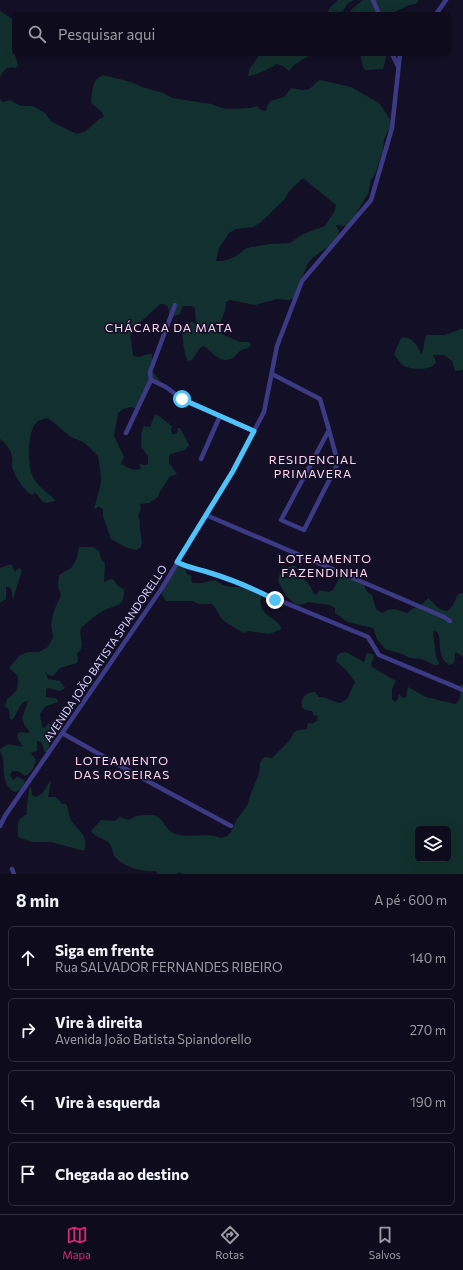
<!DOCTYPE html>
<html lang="pt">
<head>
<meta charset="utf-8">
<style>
	:root { --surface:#0e0b1c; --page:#171425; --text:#f1f3f6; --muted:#9b9ba3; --line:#2e2b3b; --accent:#db2777 }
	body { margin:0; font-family:Commissioner,sans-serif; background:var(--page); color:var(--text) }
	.controls { position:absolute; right:12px; bottom:12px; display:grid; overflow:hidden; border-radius:6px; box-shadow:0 4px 16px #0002 }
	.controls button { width:36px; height:36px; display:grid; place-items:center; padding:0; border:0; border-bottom:1px solid var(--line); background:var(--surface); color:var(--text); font:20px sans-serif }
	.stop { position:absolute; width:12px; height:12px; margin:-9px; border:3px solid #4fc3f7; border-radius:50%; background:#fff }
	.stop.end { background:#4fc3f7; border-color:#fff; box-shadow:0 1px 4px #0008 }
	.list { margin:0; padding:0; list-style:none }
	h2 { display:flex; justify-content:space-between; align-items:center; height:52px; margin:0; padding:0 16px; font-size:17px }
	h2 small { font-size:13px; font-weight:400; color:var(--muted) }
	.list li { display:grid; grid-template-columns:26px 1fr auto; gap:12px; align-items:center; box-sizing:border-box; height:64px; margin:0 8px 8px; padding:0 8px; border:1px solid var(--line); border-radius:6px }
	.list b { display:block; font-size:15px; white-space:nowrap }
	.list p { margin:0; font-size:13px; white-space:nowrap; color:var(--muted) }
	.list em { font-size:13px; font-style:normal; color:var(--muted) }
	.icon { flex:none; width:22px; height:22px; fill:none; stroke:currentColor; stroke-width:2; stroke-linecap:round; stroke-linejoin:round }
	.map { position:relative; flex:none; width:463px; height:874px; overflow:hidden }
	.search { position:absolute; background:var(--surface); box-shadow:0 4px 16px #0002; left:12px; right:12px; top:12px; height:44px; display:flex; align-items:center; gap:10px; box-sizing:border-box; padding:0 14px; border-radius:6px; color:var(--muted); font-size:15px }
	.sheet { height:340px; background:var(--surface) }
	nav { display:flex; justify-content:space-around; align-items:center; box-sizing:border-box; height:56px; border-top:1px solid var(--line); background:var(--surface); font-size:11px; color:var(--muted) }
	nav a { display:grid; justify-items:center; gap:2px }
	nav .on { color:var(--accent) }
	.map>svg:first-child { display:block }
	.green { fill:#12302f; fill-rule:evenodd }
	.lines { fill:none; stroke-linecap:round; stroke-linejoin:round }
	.minor { stroke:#3d3a85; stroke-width:4.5 }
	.route { stroke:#4fc3f7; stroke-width:5 }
	.labels { text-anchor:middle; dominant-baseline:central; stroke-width:3.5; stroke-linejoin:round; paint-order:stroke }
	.street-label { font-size:11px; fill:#d9d4ff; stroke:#130f26 }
	.neighbourhood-label { font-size:12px; letter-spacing:1px; fill:#ffd6f0; stroke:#130f26 }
</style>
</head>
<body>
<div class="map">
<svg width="463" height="874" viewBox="0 0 463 874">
	<rect width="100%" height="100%" fill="#130f26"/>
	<!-- green -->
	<path class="green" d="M338,0H354L348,3L341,14H326L331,6Z
		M363,0H418L419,1L416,4L409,5L390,14H348L353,8Z
		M0,11L14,20V54H17L15,55L18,65L16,68C6,66 4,70 0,77Z
		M260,54H312L294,65L289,71L283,66L276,64C272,68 254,76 248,76L249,70Z
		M360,54H387L383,69L365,70L363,67Z
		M103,75L131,82L142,87L163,93L172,98L211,104L222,108L229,109L250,108L258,106L259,109L266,111L268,104L271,101L284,97L291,88C299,89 306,93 313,86C316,83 317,81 320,80L351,87L379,103L390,119L392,124L384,139L383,150L375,174L371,180L368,194L357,212L352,223L345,226L336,225L339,231C337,246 317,251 309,262C303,273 299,286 295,297L289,300L277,299L255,305L230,300L226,302L225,311L221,321L222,334L240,342H249L251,345C248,349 244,349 240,351C236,354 235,358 230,359C218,364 212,350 203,346L199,349L192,360L188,361C184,356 181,331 183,325L191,322L196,323L195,308L192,306H183L180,314L174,316L170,320L168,307L164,304H160L130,332L133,355C139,360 145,353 152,354V371L161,382L154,381L147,386L138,402V409L130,407L123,409L118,413L114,436L124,457L121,463C127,468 132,471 141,469L139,464L145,465L148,464V456L141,447C142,440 140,432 144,426L150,427L155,414L159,416L172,426L171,430L172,434H177L178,428H180L189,445L185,450L171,454L169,456V463L177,474L169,477C166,484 160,489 158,497L149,503L140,504L141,509L138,516C141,522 139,525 140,530C141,537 143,540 141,547L136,550L127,548L111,539L103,516V509L99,507L94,509L101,483V476L98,456L88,446L83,442L71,437L48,418C43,419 38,420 35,424C27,436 27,467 34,479C39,487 48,493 54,499L55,501L46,503L42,501L37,494L34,493L32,495C23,490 15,476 12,467C11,463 13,461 12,457C11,449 6,444 0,439V99L3,102L10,100L21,106H33L45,113L52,122L77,134L86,131L99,119L104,117L102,112L91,103C93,92 90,81 103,75ZM303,178L336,205L335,210L325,226L303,234L290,243L270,244L251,247L245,249L235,257L223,261H216L219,248L229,233L236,229L253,227L261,222L285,199L289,191Z
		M461,329H463V370L455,371L452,361L444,355H433L436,362C432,371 413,370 404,366C400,364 397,357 394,354L401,338C411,335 419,346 421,355C425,349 423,340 427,335H445Z
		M79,547H93L99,551L101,559L105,563L104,582L111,579L114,580L118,586L124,589C125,609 114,604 101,612C94,616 87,623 81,628C78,639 87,644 77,654L78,659L77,663L60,668L53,676L48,675L45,671L48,679L60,681L65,688L60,691L48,688L46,689V697L56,698L58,701L56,703L46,706L40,714L42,727L44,728L49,723L52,726L49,730C51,737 50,745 47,752H45L41,742L37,741V751L31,753L36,760C34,767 32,773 25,776L18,771H12L10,775L13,780L17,777L24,780L25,782C22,787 21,791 15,792C2,786 4,769 3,758C2,755 0,752 0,749L8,744L23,747L18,739L17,735L20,732L28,733L30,732L25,726L22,718L28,701C19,701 18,714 12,720L10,719L9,710L5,706L7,699C18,691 18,689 18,676L10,669V667L20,655L29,652H39L48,647L53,637L51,624L54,611L61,595L58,587L59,575L71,568L77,558Z
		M11,564L15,572L19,568L22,570L13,599L11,589L9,587H6V599L0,603V568Z
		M180,564L186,571L187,574L192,576L191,580L193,583H201L215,580C218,582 222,585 226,586C240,589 249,583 261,596C258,618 275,614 282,629L269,634L248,631L244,633C239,630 224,622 222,619C218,614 217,608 211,604H199L192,601H166L161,593L167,576Z
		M291,566H295L297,568L292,571L293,575L302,577L310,586L314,594L317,595L319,590L329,592L333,590L341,575L352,574L363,582L367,592L372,595L376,609L382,613L388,610L394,609L408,613C414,605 420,609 428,598C436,604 435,609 448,611L453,605L458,594L463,593V657L456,652L455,654L454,663L449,665C435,655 443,640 437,632L434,631L433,633L436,657L439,663L438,665H434L422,659L410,658L402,654L385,649L377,639L373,628L347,622L335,613V608C328,602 317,605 309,602L300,605L295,604L286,596L278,581L280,573L286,579L287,577V568Z
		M346,652L364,662L367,653L373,654L374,658L371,664L372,667L396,681L392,689V699L395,702L398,699L399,694L403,698L406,697L408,687L426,697L455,704C461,700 461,692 460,685H463V874H182L180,872L176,874H157L156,871C142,872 125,868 115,857C112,853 113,847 109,843C103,838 95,837 91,831L101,820L115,821L120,817L128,820C132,819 133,817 136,816C138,815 149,815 152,815C164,816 165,831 175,834C190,838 207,832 221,838L227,836L231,832L237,819L247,806L251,793L259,774L260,763L263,758L266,757L272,758L290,740L294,732L298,730L307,729L308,723L312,724L318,720L317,715L314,716L312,711L305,710L302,707C300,698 306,692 315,692L319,697C324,696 334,702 341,703L347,699L355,682L346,670L336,661L337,656L340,653ZM418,829H448V859H418Z
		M50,781H51L48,797H56L62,804H65L67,805C68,810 69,816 71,820C78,831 89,835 84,851L51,842H32L18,837C18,825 15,820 27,814C26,808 29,794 29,788L31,787L32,795L35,797L42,794Z"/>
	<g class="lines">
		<!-- minor -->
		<path class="minor" d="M373,0L379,14
			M436,14L446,0
			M392,54L398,66
			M175,305L150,372L151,380L166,387L182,399L189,403L254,431
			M272,374L320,399L329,430
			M329,430L338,463L304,530L281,520Z
			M126,433L151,380
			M201,459L220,416
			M206,515L444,617L450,621
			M177,563L189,568L204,571L242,585L368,637L379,655L463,690
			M62,733L140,777L231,826
			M0,826L5,816L162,588L233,471L264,412L277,346L302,281L371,200L392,128L400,54
			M12,869L14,874"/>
	</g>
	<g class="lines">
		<!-- route -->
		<path class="route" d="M182,399L254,431L233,471L177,562C187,567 194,568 204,571C228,578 253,588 275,600"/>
	</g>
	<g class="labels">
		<!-- street labels -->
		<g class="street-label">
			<text transform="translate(105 653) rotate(-56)">AVENIDA JOÃO BATISTA SPIANDORELLO</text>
		</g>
		<!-- neighbourhood labels -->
		<g class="neighbourhood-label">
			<text x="169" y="327">CHÁCARA DA MATA</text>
			<text x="313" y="459">RESIDENCIAL<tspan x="313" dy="14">PRIMAVERA</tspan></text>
			<text x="325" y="558">LOTEAMENTO<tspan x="325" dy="14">FAZENDINHA</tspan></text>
			<text x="122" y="760">LOTEAMENTO<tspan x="122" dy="14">DAS ROSEIRAS</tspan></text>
		</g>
	</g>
</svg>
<div class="controls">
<button><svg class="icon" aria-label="layers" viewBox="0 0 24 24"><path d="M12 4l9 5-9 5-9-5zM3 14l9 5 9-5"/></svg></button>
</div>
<div class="stop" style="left:182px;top:399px"></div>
<div class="stop end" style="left:275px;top:600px"></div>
<div class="search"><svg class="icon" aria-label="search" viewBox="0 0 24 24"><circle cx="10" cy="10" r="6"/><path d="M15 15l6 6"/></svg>Pesquisar aqui</div>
</div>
<section class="sheet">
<h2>8 min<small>A pé · 600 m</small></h2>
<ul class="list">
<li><svg class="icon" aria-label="ahead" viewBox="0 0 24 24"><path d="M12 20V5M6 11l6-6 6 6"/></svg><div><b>Siga em frente</b><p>Rua SALVADOR FERNANDES RIBEIRO</p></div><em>140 m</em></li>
<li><svg class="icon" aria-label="right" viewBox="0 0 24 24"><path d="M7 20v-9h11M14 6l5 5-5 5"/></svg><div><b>Vire à direita</b><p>Avenida João Batista Spiandorello</p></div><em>270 m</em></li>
<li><svg class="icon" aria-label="left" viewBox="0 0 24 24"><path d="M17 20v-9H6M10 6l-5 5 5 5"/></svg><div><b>Vire à esquerda</b></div><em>190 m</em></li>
<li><svg class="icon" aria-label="arrive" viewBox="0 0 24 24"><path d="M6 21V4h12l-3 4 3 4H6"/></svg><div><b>Chegada ao destino</b></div></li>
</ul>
</section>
<nav>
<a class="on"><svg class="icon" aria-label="map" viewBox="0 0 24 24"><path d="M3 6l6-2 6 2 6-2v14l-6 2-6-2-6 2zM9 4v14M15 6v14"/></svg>Mapa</a>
<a><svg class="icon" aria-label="directions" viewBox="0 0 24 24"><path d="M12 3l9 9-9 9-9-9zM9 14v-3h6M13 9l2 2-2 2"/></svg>Rotas</a>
<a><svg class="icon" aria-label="saved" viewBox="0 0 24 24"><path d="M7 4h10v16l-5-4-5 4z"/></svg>Salvos</a>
</nav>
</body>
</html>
